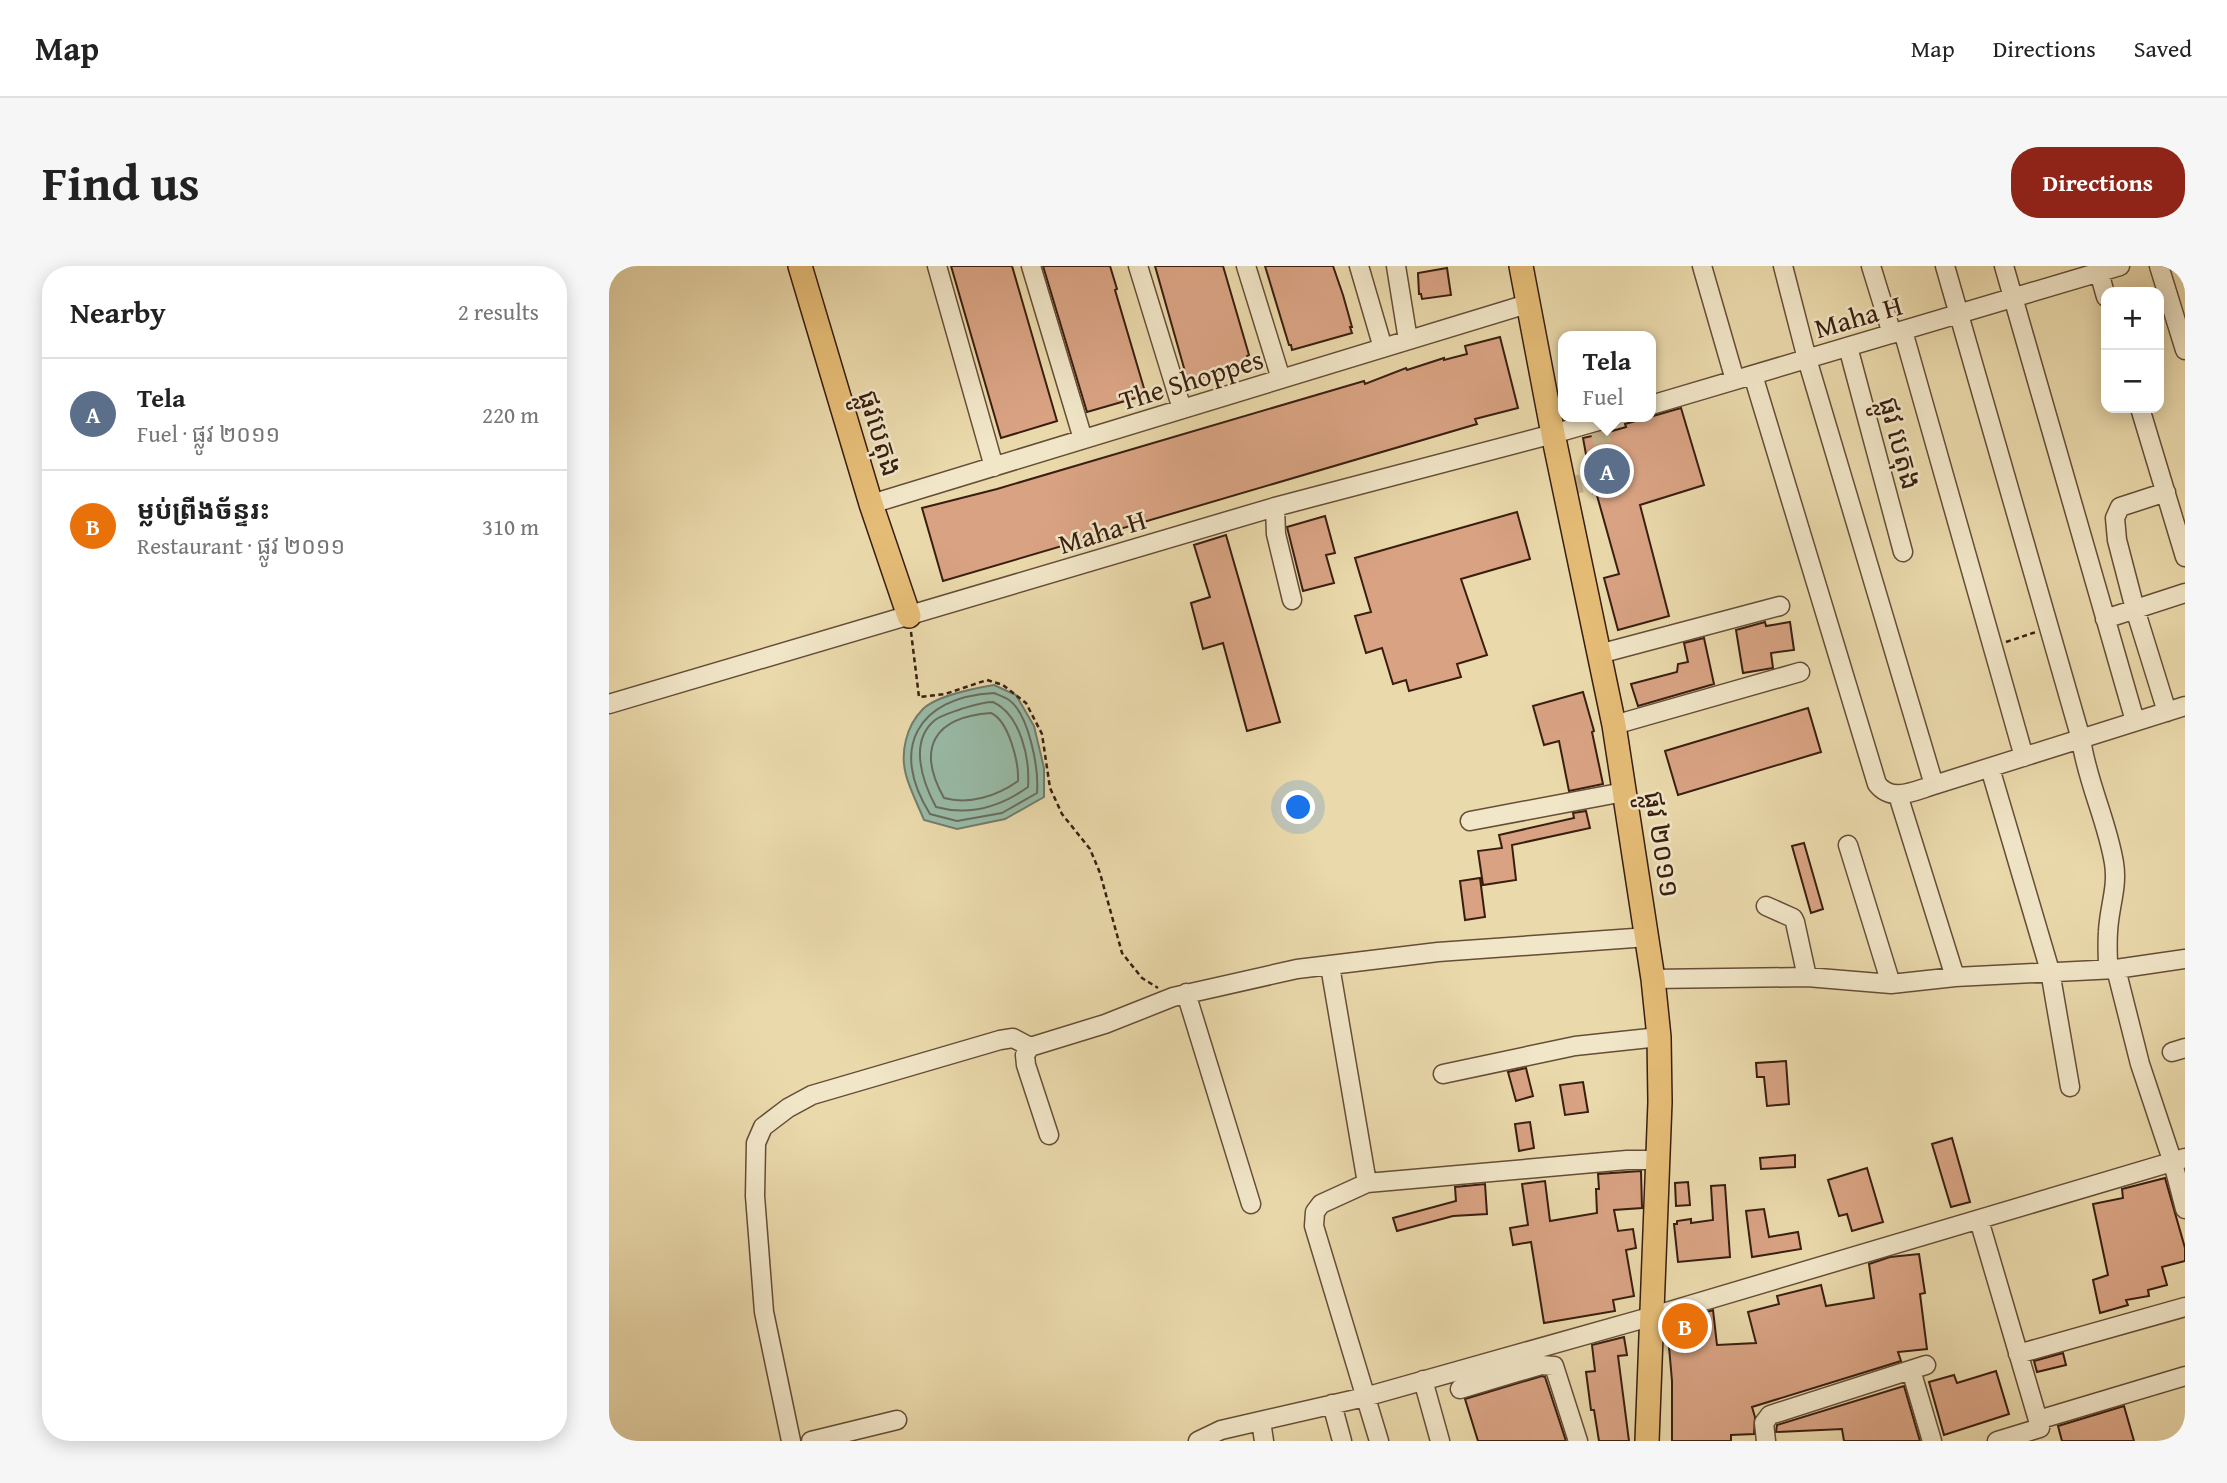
<!DOCTYPE html>
<html lang="en">
<head>
<meta charset="utf-8">
<style>
	:root { --surface:#fff; --page:#f6f6f6; --text:#222; --muted:#767676; --line:#e0e0e0; --accent:#8f2418 }
	body { margin:0; font-family:"Gentium Book Plus","Noto Sans Khmer",serif; background:var(--page); color:var(--text) }
	.controls { position:absolute; right:21px; top:21px; display:grid; overflow:hidden; border-radius:14px; box-shadow:0 4px 18px #0003 }
	.controls button { width:63px; height:63px; display:grid; place-items:center; padding:0; border:0; border-bottom:2px solid var(--line); background:var(--surface); color:var(--text); font:35px sans-serif }
	.you { position:absolute; left:690px; top:542px; width:24px; height:24px; margin:-18px; border:5px solid #fff; border-radius:50%; background:#1a73e8; box-shadow:0 0 0 10px #1a73e833 }
	.badge { display:grid; place-items:center; width:46px; height:46px; border-radius:50%; background:var(--accent); color:#fff; font-size:23px; font-weight:700 }
	.pin { position:absolute; translate:-50% -50%; border:4px solid #fff; box-shadow:0 2px 7px #0006 }
	.popup { position:absolute; left:949px; top:65px; width:98px; height:91px; box-sizing:border-box; display:grid; place-content:center; border-radius:14px; background:var(--surface); filter:drop-shadow(0 2px 5px #0005); font-size:23px; white-space:nowrap; color:var(--muted) }
	.popup b { font-size:26px; color:var(--text) }
	.popup::after { content:''; position:absolute; left:50%; top:100%; margin-left:-14px; border:14px solid transparent; border-top-color:var(--surface) }
	.list { margin:0; padding:0; list-style:none }
	h2 { display:flex; justify-content:space-between; align-items:center; height:91px; margin:0; padding:0 28px; font-size:30px }
	h2 small { font-size:23px; font-weight:400; color:var(--muted) }
	.list li { display:grid; grid-template-columns:46px 1fr auto; gap:21px; align-items:center; box-sizing:border-box; height:112px; padding:0 28px; border-top:2px solid var(--line) }
	.list b { display:block; font-size:26px; white-space:nowrap }
	.list p { margin:0; font-size:23px; white-space:nowrap; color:var(--muted) }
	.list em { font-size:23px; font-style:normal; color:var(--muted) }
	.map { position:relative; flex:none; width:1576px; height:1175px; overflow:hidden; border-radius:28px }
	header { display:flex; align-items:center; gap:42px; box-sizing:border-box; height:98px; padding:0 35px; background:var(--surface); border-bottom:2px solid var(--line) }
	header strong { font-size:33px }
	nav { display:flex; gap:38px; margin-inline-start:auto; font-size:24px }
	.intro { display:flex; align-items:center; justify-content:space-between; box-sizing:border-box; height:168px; padding:0 42px }
	h1 { margin:0; font-size:49px }
	.button { padding:18px 32px; border-radius:28px; background:var(--accent); color:#fff; font-size:24px; font-weight:700 }
	main { display:flex; gap:42px; padding:0 42px }
	aside { flex:1; background:var(--surface); border-radius:28px; box-shadow:0 4px 18px #0003 }
	.map>svg:first-child { display:block }
	.water { fill:#98baa7; stroke:#727c6b; stroke-width:2 }
	.lines { fill:none; stroke-linecap:round; stroke-linejoin:round }
	.shore { stroke:#686c5c; stroke-width:2 }
	.building { fill:#d9a383; stroke:#391e10; stroke-width:2 }
	.minor-tunnel { stroke:#c7b48c; stroke-width:18; stroke-dasharray:18 9; stroke-linecap:butt }
	.minor-casing { stroke:#654d37; stroke-width:21 }
	.major-casing { stroke:#391e10; stroke-width:26 }
	.path { stroke:#391e10; stroke-width:2.5; stroke-dasharray:5 3.5; stroke-linecap:butt }
	.minor { stroke:#f1e6c8; stroke-width:18 }
	.major { stroke:#e5bc76; stroke-width:23 }
	.labels { text-anchor:middle; dominant-baseline:central; stroke-width:5; stroke-linejoin:round; paint-order:stroke }
	.street-label { font-size:28px; fill:#391e10; stroke:#f1e6c8 }
</style>
</head>
<body>
<header>
<strong>Map</strong>
<nav><a>Map</a><a>Directions</a><a>Saved</a></nav>
</header>
<div class="intro"><h1>Find us</h1><a class="button">Directions</a></div>
<main>
<aside>
<h2>Nearby<small>2 results</small></h2>
<ul class="list">
<li><span class="badge" style="background:#5c6f8a">A</span><div><b>Tela</b><p>Fuel · ផ្លូវ ២០១១</p></div><em>220 m</em></li>
<li><span class="badge" style="background:#e8710a">B</span><div><b>ម្លប់ព្រីងច័ន្ទរះ</b><p>Restaurant · ផ្លូវ ២០១១</p></div><em>310 m</em></li>
</ul>
</aside>
<div class="map">
<svg width="1576" height="1175" viewBox="0 0 1576 1175">
	<rect width="100%" height="100%" fill="#ead9ab"/>
	<filter id="stains"><feTurbulence type="fractalNoise" baseFrequency=".00286" numOctaves="4"/><feColorMatrix values="0 0 0 0 .2 0 0 0 0 .09 0 0 0 0 .02 0 0 0 .5 -.17"/></filter>
	<radialGradient id="worn" r=".72"><stop offset=".6" stop-color="#630" stop-opacity="0"/><stop offset="1" stop-color="#630" stop-opacity=".3"/></radialGradient>
	<!-- water -->
	<path class="water" d="M385,419L407,429L425,460L435,502V531L396,553L348,563L315,554C309,539 301,524 297,509C291,487 297,460 314,443C327,430 367,422 385,419Z"/>
	<g class="lines">
		<!-- shore -->
		<path class="shore" d="M385,427C390,429 396,431 400,434C420,448 430,503 428,527L393,547L348,555L321,548C280,483 308,431 385,427Z
			M384,436C412,449 421,493 419,521C391,541 360,550 327,541C314,517 299,476 326,454C333,449 344,446 352,443C362,440 373,436 384,436Z
			M382,447C400,455 410,497 409,515C388,530 360,539 335,532C307,482 325,451 382,447Z"/>
	</g>
	<!-- building -->
	<path class="building" d="M342,0H403L448,155L392,172Z
		M434,0H501L508,23L506,24L537,129L478,146Z
		M546,0H614L640,89L638,90L640,97L579,116Z
		M656,0H724L734,29L743,61H741L743,67L683,84L682,79H680Z
		M838,2L842,29L813,33L812,28H810L809,7Z
		M891,71L909,142L866,153L868,158L334,315L313,242L388,223L755,115L756,118L797,102L798,104L835,92V94L858,88L856,80Z
		M1072,142L1095,219L1031,239L1060,350L1009,364L995,312L1010,308L987,226L984,227L974,172L996,167L1017,161L1016,158Z
		M908,246L921,293L852,313L878,389L848,398L852,411L800,425L797,414L784,418L773,382L757,387L746,350L762,346L746,292Z
		M716,250L726,287L717,289L725,317L694,325L678,261Z
		M617,269L671,456L638,465L614,377L594,383L582,337L601,331L585,279Z
		M1156,356L1157,360L1181,356L1185,384L1162,387L1164,402L1134,407L1127,364Z
		M1095,372L1105,418L1029,440L1022,418L1068,406L1069,398L1079,396L1075,377Z
		M974,426L985,465L983,466L994,518L960,525L950,475L935,479L924,440Z
		M1199,442L1212,486L1069,529L1056,485Z
		M977,545L981,562L903,579L907,614L874,619L869,585L893,582L890,569L965,552L964,547Z
		M1195,577L1214,643L1202,647L1183,580Z
		M871,612L876,651L856,654L851,615Z
		M1177,795L1180,838L1158,840L1155,811H1148L1147,797Z
		M917,802L924,830L907,835L899,806Z
		M974,816L979,846L956,849L951,819Z
		M921,856L925,882L910,885L906,858Z
		M1343,872L1361,936L1342,941L1323,878Z
		M1186,889V901L1152,903L1151,892Z
		M1258,902L1274,956L1243,965L1238,948L1230,950L1219,914Z
		M1032,905L1033,942L1005,944L1009,965L1024,963L1027,982L1017,984L1025,1030L1004,1034L1006,1045L935,1057L922,976L904,979L901,962L919,959L913,918L936,915L941,955L988,947L987,923H990L989,908Z
		M1556,912L1576,982V995L1553,1001L1558,1019L1539,1024L1540,1030L1517,1034L1519,1039L1491,1047L1484,1014L1499,1009L1484,938L1514,932L1513,923Z
		M1079,916L1081,939L1067,940L1066,917Z
		M876,918L878,948L844,950L788,965L784,952L847,935L846,921Z
		M1116,919L1121,991L1069,996L1065,958H1068V955L1082,953V957L1104,954L1102,920Z
		M1155,943L1160,971L1189,966L1192,983L1143,991L1137,945Z
		M1310,988L1316,1027L1311,1028L1318,1083L1289,1086L1292,1095L1143,1141L1146,1151L1145,1168L1122,1169V1175H1063V1115L1058,1058L1104,1044L1108,1079L1147,1077L1139,1046L1170,1038L1168,1030L1212,1019L1217,1040L1265,1032L1260,998L1281,991Z
		M1015,1071L1018,1089L1009,1090L1020,1175H990L985,1144H982L977,1106L986,1105L983,1079Z
		M1454,1087L1457,1099L1428,1106L1425,1095Z
		M1387,1105L1400,1148L1335,1169L1320,1116L1345,1109L1348,1117Z
		M933,1110L936,1111L957,1175H869L856,1133Z
		M1295,1120L1311,1175H1235L1233,1163L1167,1166L1168,1159Z
		M1515,1140L1525,1175H1453L1449,1160Z"/>
	<g class="lines">
		<!-- minor-tunnel -->
		<path class="minor-tunnel" d="M955,222L1002,209L988,155"/>
		<!-- minor casing -->
		<g class="minor-casing">
			<path id="minor" d="M328,0L385,201
				M422,0L474,173
				M529,0L573,143
				M637,0L672,113
				M750,0L774,82
				M787,0L799,74
				M1093,0L1126,114
				M1174,0L1198,93L1325,519
				M1262,0L1283,68
				M1336,0L1472,473C1478,516 1498,554 1505,597C1509,622 1500,641 1499,666C1498,678 1499,691 1499,703
				M1395,0L1526,455
				M1550,0L1576,84
				M1490,6L1497,31
				M1294,65L1415,491
				M1239,81L1294,286
				M1144,109L1268,518C1283,537 1305,525 1325,519L1576,440
				M1042,139L1511,0
				M1531,142L1576,291
				M1557,226L1511,241L1506,252L1508,274L1526,343L1558,446
				M262,238L918,38
				M666,241L667,268L683,334
				M1496,353L1576,327
				M990,388L1171,340
				M0,438L666,241L944,168L1003,151
				M1005,459L1191,406
				M1381,502L1441,705L1461,821
				M1289,529L1346,711
				M861,555L1015,526
				M1239,579L1282,718
				M1157,640L1184,652L1186,656L1198,711
				M721,700L758,917
				M1507,703L1531,798L1564,897L1576,943
				M1044,713L1198,711L1282,718L1346,711L1507,703L1576,693
				M577,727L642,938
				M1563,786L1576,782
				M834,808L966,780L1050,771
				M440,869L417,799L416,789L421,781L496,758L564,731L688,703L829,686L1039,671
				M1370,954L1429,1154L1576,1110
				M1409,1088L1576,1041
				M1302,1104L1323,1175
				M814,1114L831,1175
				M851,1123L932,1099L945,1100L969,1175
				M723,1138L733,1175
				M652,1155L655,1175
				M182,1175L155,1046L146,930L147,877L154,861L179,842L203,829L391,774L404,772L421,781
				M202,1175L288,1154
				M589,1175L612,1164L756,1131L1044,1050L1576,892
				M770,1175L705,960L706,946L712,938L758,917L1018,894H1050
				M1157,1175L1155,1157L1161,1149L1317,1099
				M1388,1175L1431,1162"/>
		</g>
		<!-- major casing -->
		<g class="major-casing">
			<path id="major" d="M191,0L262,238L300,350
				M912,0L944,168L1005,459L1044,713L1050,771L1051,836L1038,1175"/>
		</g>
		<!-- path -->
		<path class="path" d="M302,366L310,431L336,428L378,414L394,419L417,437L433,468L441,522L453,548L481,583L491,607L513,687L533,712L549,722
			M1397,376L1427,366"/>
		<!-- minor -->
		<use href="#minor" class="minor"/>
		<!-- major -->
		<use href="#major" class="major"/>
	</g>
	<g class="labels">
		<!-- street labels -->
		<g class="street-label">
			<text transform="translate(1249 50) rotate(-16)">Maha H</text>
			<text transform="translate(582 113) rotate(-17)">The Shoppes</text>
			<text transform="translate(272 167) rotate(73)">ផ្លូវបេតុង</text>
			<text transform="translate(1292 177) rotate(75)">ផ្លូវ បេតុង</text>
			<text transform="translate(493 265) rotate(-17)">Maha H</text>
			<text transform="translate(1054 578) rotate(81)">ផ្លូវ ២០១១</text>
		</g>
	</g>
	<rect width="100%" height="100%" filter="url(#stains)"/>
	<rect width="100%" height="100%" fill="url(#worn)"/>
</svg>
<div class="controls">
<button>+</button>
<button>−</button>
</div>
<div class="you"></div>
<div class="pin badge" style="left:998px;top:205px;background:#5c6f8a">A</div>
<div class="popup"><b>Tela</b>Fuel</div>
<div class="pin badge" style="left:1076px;top:1060px;background:#e8710a">B</div>
</div>
</main>
</body>
</html>
